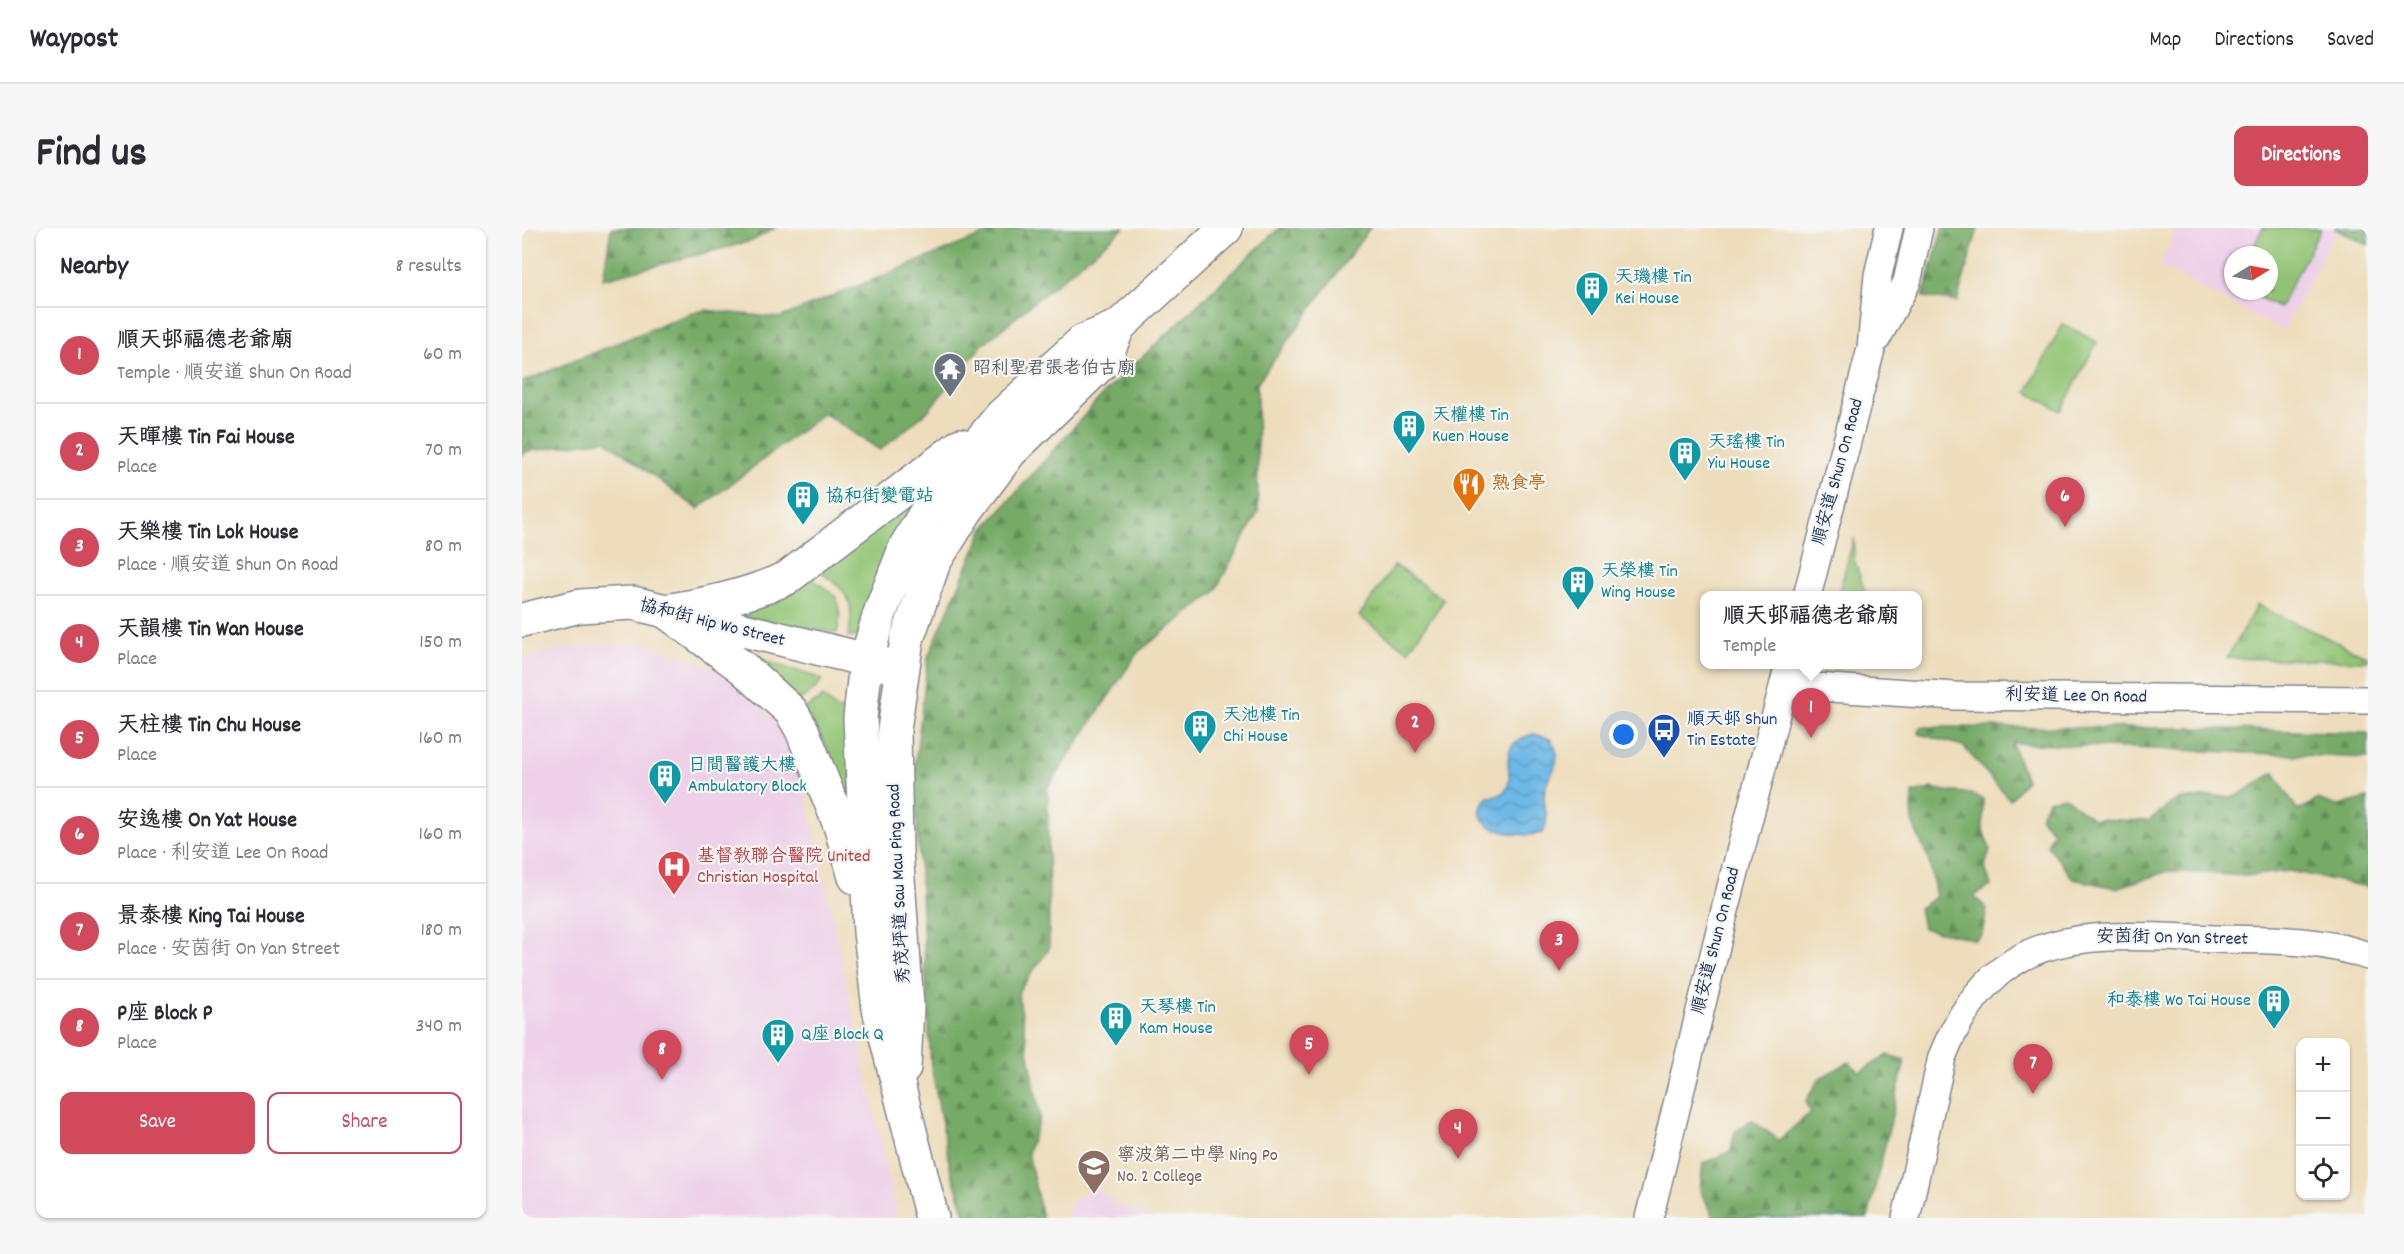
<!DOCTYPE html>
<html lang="en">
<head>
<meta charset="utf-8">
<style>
	:root { --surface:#fff; --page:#f7f7f7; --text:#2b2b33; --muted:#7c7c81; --line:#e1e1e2; --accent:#d1495b }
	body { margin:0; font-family:Dekko,"LXGW WenKai TC",sans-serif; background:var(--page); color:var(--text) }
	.controls { position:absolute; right:18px; bottom:18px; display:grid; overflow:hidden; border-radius:12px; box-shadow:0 2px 4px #0004 }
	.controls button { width:54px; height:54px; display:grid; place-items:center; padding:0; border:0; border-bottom:2px solid var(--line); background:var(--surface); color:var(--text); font:30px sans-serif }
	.compass { position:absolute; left:1702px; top:18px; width:54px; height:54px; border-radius:50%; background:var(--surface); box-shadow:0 2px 4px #0004; rotate:80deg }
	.you { position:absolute; left:1102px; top:507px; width:21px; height:21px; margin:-15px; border:4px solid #fff; border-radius:50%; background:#1a73e8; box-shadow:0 0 0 9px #1a73e833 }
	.badge { display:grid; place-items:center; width:39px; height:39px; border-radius:50%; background:var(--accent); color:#fff; font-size:20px; font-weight:700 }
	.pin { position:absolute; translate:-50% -50px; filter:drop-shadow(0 2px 3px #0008) }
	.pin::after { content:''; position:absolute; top:32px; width:21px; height:18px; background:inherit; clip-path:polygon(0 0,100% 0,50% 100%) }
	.popup { position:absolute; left:1178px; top:363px; width:222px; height:78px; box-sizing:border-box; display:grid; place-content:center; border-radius:12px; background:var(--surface); filter:drop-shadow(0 2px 4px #0005); font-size:20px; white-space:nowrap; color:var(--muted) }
	.popup b { font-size:22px; color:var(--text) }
	.popup::after { content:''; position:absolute; left:50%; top:100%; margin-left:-12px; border:12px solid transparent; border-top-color:var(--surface) }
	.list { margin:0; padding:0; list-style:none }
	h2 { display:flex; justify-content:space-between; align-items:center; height:78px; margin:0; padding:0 24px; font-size:26px }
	h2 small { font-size:20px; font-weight:400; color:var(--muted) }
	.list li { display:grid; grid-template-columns:39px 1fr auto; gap:18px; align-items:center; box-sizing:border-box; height:96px; padding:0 24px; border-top:2px solid var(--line) }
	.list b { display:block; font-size:22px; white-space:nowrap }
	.list p { margin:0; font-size:20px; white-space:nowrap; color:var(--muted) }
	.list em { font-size:20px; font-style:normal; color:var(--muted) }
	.actions { display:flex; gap:12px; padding:18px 24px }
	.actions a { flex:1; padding:14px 0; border:2px solid var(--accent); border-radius:12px; text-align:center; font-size:21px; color:var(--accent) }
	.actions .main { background:var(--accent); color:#fff }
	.icon { flex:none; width:33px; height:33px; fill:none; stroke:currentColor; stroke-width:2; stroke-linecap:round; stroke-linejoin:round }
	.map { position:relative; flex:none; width:1846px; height:990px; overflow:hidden; border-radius:12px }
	header { display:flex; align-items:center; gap:36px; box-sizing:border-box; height:84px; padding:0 30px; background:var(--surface); border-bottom:2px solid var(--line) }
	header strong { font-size:28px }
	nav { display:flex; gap:33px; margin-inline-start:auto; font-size:21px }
	.intro { display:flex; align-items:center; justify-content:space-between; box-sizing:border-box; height:144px; padding:0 36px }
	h1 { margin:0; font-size:42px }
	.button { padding:15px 27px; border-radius:12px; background:var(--accent); color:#fff; font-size:21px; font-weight:700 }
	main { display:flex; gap:36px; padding:0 36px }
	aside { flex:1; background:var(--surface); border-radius:12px; box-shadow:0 2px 4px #0004 }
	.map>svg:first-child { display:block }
	.built { fill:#eed0e8; fill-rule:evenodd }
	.green { fill:#93c475; stroke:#577a6a; stroke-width:1.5 }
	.forest { fill:url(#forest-firs); stroke:#486c62; stroke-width:1.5 }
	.park { fill:url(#park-tufts); stroke:#577a6a; stroke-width:1.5 }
	.water { fill:url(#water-waves); stroke:#4474a2; stroke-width:1.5 }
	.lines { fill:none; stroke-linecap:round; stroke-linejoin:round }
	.minor-casing { stroke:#84868d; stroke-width:30 }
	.major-casing { stroke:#84868d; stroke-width:36 }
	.minor { stroke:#fff; stroke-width:27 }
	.major { stroke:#fff; stroke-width:33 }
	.labels { text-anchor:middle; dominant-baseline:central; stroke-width:4.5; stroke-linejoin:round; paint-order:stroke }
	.culture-label { font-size:18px; fill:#0d838f; stroke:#f6f6f2; text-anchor:start }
	.worship-label { font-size:18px; fill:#5b616d; stroke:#f6f6f2; text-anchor:start }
	.street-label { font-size:18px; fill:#1b2f5e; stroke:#f6f6f2 }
	.food-label { font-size:18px; fill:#c56008; stroke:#f6f6f2; text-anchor:start }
	.transit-label { font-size:18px; fill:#164399; stroke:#f6f6f2; text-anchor:start }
	.health-label { font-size:18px; fill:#be3a42; stroke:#f6f6f2; text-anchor:start }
	.education-label { font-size:18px; fill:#785e54; stroke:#f6f6f2; text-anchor:start }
</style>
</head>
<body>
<header>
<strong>Waypost</strong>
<nav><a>Map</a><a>Directions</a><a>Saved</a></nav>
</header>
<div class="intro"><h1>Find us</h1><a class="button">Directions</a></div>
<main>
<aside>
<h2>Nearby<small>8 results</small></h2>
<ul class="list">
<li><span class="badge">1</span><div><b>順天邨福德老爺廟</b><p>Temple · 順安道 Shun On Road</p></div><em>60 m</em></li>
<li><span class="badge">2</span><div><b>天暉樓 Tin Fai House</b><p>Place</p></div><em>70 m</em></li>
<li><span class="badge">3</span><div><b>天樂樓 Tin Lok House</b><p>Place · 順安道 Shun On Road</p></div><em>80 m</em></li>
<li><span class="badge">4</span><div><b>天韻樓 Tin Wan House</b><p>Place</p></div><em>150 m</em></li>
<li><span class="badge">5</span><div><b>天柱樓 Tin Chu House</b><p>Place</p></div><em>160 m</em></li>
<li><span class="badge">6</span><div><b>安逸樓 On Yat House</b><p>Place · 利安道 Lee On Road</p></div><em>160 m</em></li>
<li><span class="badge">7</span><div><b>景泰樓 King Tai House</b><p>Place · 安茵街 On Yan Street</p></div><em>180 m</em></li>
<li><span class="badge">8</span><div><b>P座 Block P</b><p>Place</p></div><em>340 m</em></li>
</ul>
<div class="actions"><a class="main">Save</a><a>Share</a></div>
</aside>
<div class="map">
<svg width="1846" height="990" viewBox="0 0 1846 990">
	<defs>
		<pattern id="forest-firs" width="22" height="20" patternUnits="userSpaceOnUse" patternTransform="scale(1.5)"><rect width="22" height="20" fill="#76aa66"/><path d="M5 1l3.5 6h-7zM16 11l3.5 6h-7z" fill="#608b57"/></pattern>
		<pattern id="park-tufts" width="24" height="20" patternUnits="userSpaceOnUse" patternTransform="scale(1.5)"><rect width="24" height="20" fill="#93c475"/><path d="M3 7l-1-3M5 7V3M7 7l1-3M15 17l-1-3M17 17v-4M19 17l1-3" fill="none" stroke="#77a063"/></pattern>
		<pattern id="water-waves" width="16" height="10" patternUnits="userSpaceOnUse" patternTransform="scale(1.5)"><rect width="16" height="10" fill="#6cb8e6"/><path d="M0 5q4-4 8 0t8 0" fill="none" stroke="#5896be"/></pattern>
	</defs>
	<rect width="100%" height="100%" fill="#f6f6f2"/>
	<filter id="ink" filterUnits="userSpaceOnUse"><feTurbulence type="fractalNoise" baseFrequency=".0167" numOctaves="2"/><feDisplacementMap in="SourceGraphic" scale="12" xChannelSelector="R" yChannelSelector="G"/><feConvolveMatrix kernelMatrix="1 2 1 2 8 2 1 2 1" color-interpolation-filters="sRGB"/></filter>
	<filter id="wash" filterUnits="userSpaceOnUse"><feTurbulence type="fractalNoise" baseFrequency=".008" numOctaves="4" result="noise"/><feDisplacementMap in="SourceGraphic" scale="24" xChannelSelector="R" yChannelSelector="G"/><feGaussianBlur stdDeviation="1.35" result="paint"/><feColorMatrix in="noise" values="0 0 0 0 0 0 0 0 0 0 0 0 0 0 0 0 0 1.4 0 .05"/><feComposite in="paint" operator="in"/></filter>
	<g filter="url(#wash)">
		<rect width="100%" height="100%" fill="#eeddbc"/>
		<!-- built -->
		<path class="built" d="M1655,0H1816L1761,103L1638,38ZM1711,27H1747V63H1711Z
			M81,416H125L198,442L226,462L262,503L275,526L375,990H0V431L32,422Z
			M573,959L599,979L634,990H546L547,976Z"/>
		<!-- green -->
		<path class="green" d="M1741,0L1799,1L1757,80L1725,63H1747V27H1727Z
			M1541,96L1575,114L1539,183L1505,164Z
			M407,254L335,409L326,408C335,369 323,363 294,340Z
			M1332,310V331L1344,367H1316Z
			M286,347L315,370L318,388L315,405L194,385Z
			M224,427L300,451C295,463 283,468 273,474Z
			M301,469L314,481L329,484L330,595C321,553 308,516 281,482Z"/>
		<!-- forest -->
		<path class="forest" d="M89,0H253L230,13L81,51Z
			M478,0H602L459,118L405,184L358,222L302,185L176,281L83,212L2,224L0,228V154L169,85L183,82L257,90Z
			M757,0H848L735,155L736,284L692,365L616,424L526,559L527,721L496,764L518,889L506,924L520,990H444L428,939L409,837L392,545L406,429L461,302L581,166Z
			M1421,0H1456L1435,74L1401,69Z
			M1812,0H1846V17Z
			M1398,499L1670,500L1846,505V530L1490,515L1504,552L1488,572L1441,518L1397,506Z
			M1752,545L1776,583L1796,571L1815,578L1846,570V659L1767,643L1724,648L1647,643L1594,660L1551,651L1525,617L1531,603L1518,589L1526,572L1543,569L1571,591L1626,593L1654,572L1687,568L1713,569Z
			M1411,560C1431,567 1443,561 1461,571V602L1468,621L1463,639L1469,658L1452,668L1465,681L1460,706L1453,712C1435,706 1419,705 1401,700L1397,680L1414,669C1411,656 1410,640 1405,628C1393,599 1388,598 1391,565Z
			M1366,827L1383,832L1346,990H1193L1178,963L1181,935L1208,924L1213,904L1229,892L1257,912L1289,884L1283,874L1298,850L1327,834L1338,844Z"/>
		<!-- park -->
		<path class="park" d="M873,337L922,372L886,423L837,388Z
			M1735,377L1846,429V433L1705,430Z"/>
		<!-- water -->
		<path class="water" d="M1012,506L1028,511C1032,516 1035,522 1035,528C1035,543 1022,553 1022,568C1022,583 1028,590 1021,605C1000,611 941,602 964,570C969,568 975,569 979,566C1002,551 964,518 1012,506Z"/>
	</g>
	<g filter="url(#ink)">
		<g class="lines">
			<!-- minor casing -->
			<g class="minor-casing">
				<path id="minor" d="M1355,110L1385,54L1397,0
					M1285,368L1349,121L1356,47L1367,0
					M1262,457L1433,468L1846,472
					M1127,990L1202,686L1267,436
					M1384,990L1420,829C1475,692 1568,707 1693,711C1743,712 1798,710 1846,728"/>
			</g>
			<!-- major casing -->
			<g class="major-casing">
				<path id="major" d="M143,383L221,440L269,483L280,502L318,597L333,649
					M143,383C186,376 225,368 265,350L439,217
					M0,392L58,378L111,375L365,437
					M382,840L385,778L374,623L372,502L385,411L412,334L444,283L488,224L581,134L597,98
					M410,990L357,781L348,704L338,490L344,433L358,385L384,318L403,286L443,231L479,188L560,114L597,98L704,0"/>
			</g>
			<!-- minor -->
			<use href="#minor" class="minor"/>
			<!-- major -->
			<use href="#major" class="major"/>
		</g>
	</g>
	<!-- icons -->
	<defs>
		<g id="building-pin" transform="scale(1.725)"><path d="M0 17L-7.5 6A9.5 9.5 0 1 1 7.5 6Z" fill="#0f9aa8" stroke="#f6f6f2"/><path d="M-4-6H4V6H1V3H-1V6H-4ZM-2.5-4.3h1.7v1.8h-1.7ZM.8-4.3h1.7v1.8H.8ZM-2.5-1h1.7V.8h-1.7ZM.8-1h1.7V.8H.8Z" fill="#fff"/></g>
		<g id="temple-pin" transform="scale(1.725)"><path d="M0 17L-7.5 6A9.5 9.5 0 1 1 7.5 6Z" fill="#6b7280" stroke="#f6f6f2"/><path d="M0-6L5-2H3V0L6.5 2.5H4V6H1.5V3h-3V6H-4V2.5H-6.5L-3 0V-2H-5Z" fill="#fff"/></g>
		<g id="restaurant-pin" transform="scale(1.725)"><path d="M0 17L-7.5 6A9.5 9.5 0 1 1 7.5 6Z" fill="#e8710a" stroke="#f6f6f2"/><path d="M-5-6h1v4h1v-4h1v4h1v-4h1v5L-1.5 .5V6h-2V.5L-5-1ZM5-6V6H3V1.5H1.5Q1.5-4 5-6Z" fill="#fff"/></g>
		<g id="bus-pin" transform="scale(1.725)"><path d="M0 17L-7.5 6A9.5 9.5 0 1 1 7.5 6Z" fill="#1a4fb4" stroke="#f6f6f2"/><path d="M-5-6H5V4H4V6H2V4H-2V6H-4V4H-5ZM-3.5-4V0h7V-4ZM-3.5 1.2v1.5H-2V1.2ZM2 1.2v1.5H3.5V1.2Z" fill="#fff"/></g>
		<g id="hospital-pin" transform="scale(1.725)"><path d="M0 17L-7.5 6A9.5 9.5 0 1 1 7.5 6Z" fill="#e0444e" stroke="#f6f6f2"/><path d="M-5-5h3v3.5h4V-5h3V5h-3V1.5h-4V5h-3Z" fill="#fff"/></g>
		<g id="school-pin" transform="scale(1.725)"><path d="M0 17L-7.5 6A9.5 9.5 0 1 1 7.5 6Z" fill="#8d6e63" stroke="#f6f6f2"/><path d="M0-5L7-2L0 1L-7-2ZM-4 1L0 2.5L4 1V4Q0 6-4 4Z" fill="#fff"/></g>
	</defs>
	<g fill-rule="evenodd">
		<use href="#building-pin" x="1070" y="60"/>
		<use href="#temple-pin" x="428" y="141"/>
		<use href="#building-pin" x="887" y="198"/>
		<use href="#building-pin" x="1163" y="225"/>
		<use href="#restaurant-pin" x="947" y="256"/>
		<use href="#building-pin" x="281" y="269"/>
		<use href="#building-pin" x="1056" y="354"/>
		<use href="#building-pin" x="678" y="498"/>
		<use href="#bus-pin" x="1142" y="502"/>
		<use href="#building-pin" x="143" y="548"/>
		<use href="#hospital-pin" x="152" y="639"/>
		<use href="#building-pin" x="1752" y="773"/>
		<use href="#building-pin" x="594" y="790"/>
		<use href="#building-pin" x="256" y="807"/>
		<use href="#school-pin" x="572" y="938"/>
	</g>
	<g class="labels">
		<!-- culture labels -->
		<g class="culture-label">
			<text x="1093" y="50">天璣樓 Tin<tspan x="1093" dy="21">Kei House</tspan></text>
			<text x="910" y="188">天權樓 Tin<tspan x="910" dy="21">Kuen House</tspan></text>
			<text x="1186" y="215">天瑤樓 Tin<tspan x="1186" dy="21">Yiu House</tspan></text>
			<text x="304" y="269">協和街變電站</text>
			<text x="1079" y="344">天榮樓 Tin<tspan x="1079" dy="21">Wing House</tspan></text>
			<text x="701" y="488">天池樓 Tin<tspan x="701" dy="21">Chi House</tspan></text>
			<text x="166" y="538">日間醫護大樓<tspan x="166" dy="21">Ambulatory Block</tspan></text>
			<text x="1729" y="773" text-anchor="end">和泰樓 Wo Tai House</text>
			<text x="617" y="780">天琴樓 Tin<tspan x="617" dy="21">Kam House</tspan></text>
			<text x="279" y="807">Q座 Block Q</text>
		</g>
		<!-- worship labels -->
		<g class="worship-label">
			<text x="451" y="141">昭利聖君張老伯古廟</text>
		</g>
		<!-- street labels -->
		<g class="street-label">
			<text transform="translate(1317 244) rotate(-75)">順安道 Shun On Road</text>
			<text transform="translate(190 396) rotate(14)">協和街 Hip Wo Street</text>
			<text transform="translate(1554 469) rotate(1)">利安道 Lee On Road</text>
			<text transform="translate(378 656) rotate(-93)">秀茂坪道 Sau Mau Ping Road</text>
			<text transform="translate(1650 711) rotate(1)">安茵街 On Yan Street</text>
			<text transform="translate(1195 713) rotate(-76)">順安道 Shun On Road</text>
		</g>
		<!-- food labels -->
		<g class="food-label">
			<text x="970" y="256">熟食亭</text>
		</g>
		<!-- transit labels -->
		<g class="transit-label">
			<text x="1165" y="492">順天邨 Shun<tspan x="1165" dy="21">Tin Estate</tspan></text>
		</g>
		<!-- health labels -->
		<g class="health-label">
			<text x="175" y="629">基督教聯合醫院 United<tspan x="175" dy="21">Christian Hospital</tspan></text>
		</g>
		<!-- education labels -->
		<g class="education-label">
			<text x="595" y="928">寧波第二中學 Ning Po<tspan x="595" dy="21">No. 2 College</tspan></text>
		</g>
	</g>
</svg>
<div class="controls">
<button>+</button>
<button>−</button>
<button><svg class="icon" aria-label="locate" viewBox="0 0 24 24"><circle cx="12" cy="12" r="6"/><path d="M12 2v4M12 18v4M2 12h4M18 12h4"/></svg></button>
</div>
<svg class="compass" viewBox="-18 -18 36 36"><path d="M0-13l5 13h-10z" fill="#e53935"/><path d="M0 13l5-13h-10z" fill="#7c7c81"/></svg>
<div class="you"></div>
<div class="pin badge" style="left:1289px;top:510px">1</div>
<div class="popup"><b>順天邨福德老爺廟</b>Temple</div>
<div class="pin badge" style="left:893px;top:525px">2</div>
<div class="pin badge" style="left:1037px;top:743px">3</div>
<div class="pin badge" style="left:936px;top:931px">4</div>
<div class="pin badge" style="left:787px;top:847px">5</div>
<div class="pin badge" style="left:1543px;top:299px">6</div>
<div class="pin badge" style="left:1511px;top:866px">7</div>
<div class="pin badge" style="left:140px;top:852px">8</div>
</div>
</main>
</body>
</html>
